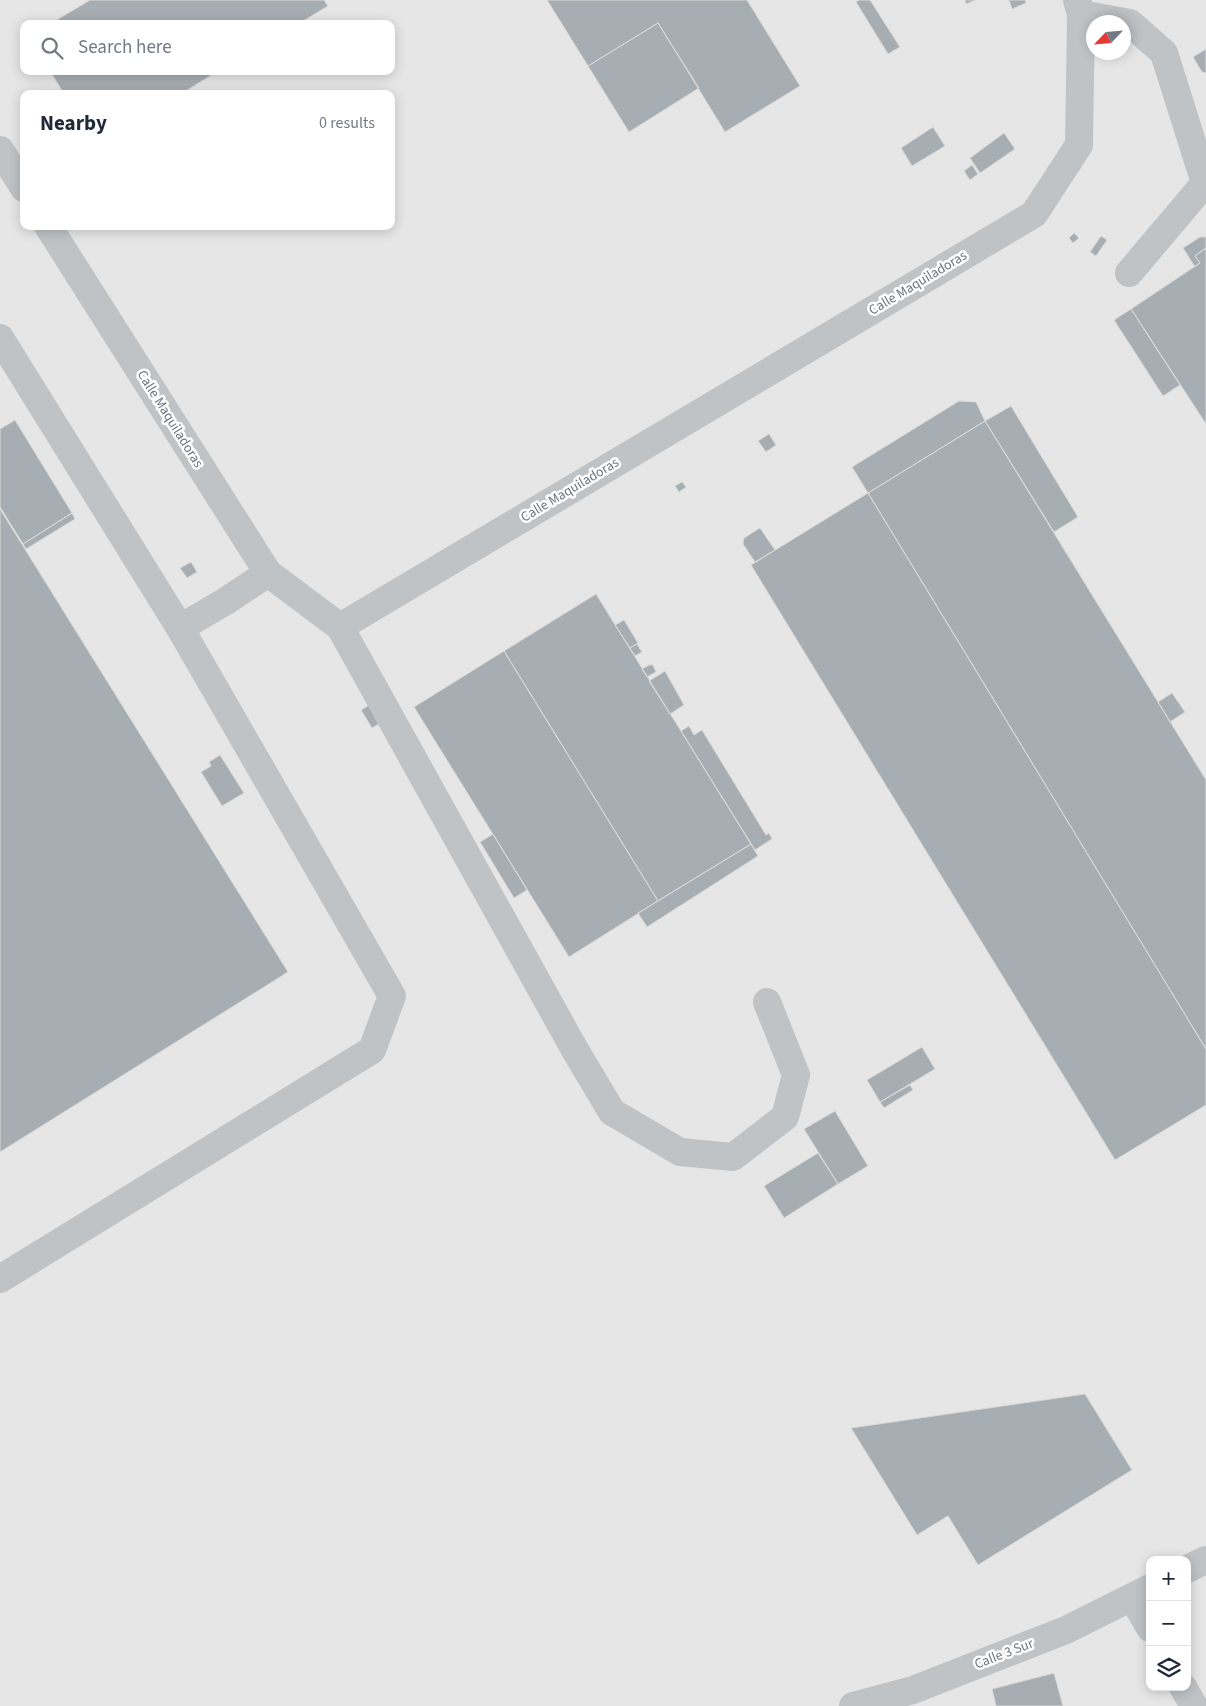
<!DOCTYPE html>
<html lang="en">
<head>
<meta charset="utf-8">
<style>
	:root { --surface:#fff; --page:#f2f2f3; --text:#1f2937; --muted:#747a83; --line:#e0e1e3 }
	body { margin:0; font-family:"Source Sans 3",sans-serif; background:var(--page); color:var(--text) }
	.controls { position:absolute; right:15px; bottom:15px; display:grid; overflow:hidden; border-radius:10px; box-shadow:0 2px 12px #0003 }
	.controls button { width:45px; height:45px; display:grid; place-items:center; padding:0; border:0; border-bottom:1px solid var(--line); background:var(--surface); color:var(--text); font:25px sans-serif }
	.compass { position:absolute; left:1086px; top:15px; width:45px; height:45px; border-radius:50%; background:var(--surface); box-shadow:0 2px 12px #0003; rotate:244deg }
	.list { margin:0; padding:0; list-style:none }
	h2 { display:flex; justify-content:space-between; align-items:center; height:65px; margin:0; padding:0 20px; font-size:21px }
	h2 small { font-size:16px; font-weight:400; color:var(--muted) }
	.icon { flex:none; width:28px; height:28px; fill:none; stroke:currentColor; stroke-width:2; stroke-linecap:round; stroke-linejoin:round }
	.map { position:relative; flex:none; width:1206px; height:1706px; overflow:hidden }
	.search { position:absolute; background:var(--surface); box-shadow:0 2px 12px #0003; left:20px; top:20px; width:375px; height:55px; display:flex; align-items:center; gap:12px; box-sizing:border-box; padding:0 18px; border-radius:10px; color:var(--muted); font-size:19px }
	.panel { position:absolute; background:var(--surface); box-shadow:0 2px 12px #0003; left:20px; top:90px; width:375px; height:140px; border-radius:10px }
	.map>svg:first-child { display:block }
	.built { fill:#e5e6e5; fill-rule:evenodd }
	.building { fill:#a7aeb3; stroke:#d9d9d7 }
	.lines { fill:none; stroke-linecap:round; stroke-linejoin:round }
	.minor { stroke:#bfc3c6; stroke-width:28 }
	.labels { text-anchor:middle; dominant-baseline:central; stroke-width:5; stroke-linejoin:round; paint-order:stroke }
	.street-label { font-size:14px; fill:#6a7782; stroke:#fff }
</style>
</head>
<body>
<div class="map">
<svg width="1206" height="1706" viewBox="0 0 1206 1706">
	<rect width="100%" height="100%" fill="#f7f7f5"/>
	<!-- built -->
	<path class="built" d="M0,0H1206V1706H0ZM1094,22H1124V52H1094ZM24,24H391V71H24ZM24,94H391V226H24ZM1150,1560H1187V1687H1150Z"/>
	<!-- building -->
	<path class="building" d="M90,0H324L328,6L298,24H50Z
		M547,0H747L800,86L725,132L658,23L588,66Z
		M859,0H870L900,47L888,54L856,2Z
		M965,0H976L966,4Z
		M1009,0H1025L1026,3L1012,9Z
		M658,23L699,88L629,132L588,66Z
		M1206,49V73L1202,72L1193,57Z
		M50,71H218L181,94H64Z
		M933,127L945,146L912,166L901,148Z
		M1004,133L1015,149L980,173L970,158Z
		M972,165L978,174L970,180L964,171Z
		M1074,233L1079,238L1073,243L1069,238Z
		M1101,236L1107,240L1096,256L1090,252Z
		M1200,237H1206V248L1195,256L1200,263L1195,267L1183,248Z
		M1206,248V424L1131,309L1200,263L1195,256Z
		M1131,309L1180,385L1163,396L1114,320Z
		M959,401L976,402L985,421L868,493L852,467Z
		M1011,406L1078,517L1054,532L985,421Z
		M15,420L72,513L23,544L0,507V429Z
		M985,421L1206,780V1049L868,493Z
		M769,434L776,445L766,452L758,441Z
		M682,482L686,487L679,492L675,486Z
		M868,493L1206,1049V1105L1115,1160L751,565Z
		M0,509L288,972L0,1152Z
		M72,513L75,519L26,549L23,544Z
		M760,528L775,550L755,562L743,544L744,538Z
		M191,562L197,572L187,578L180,568Z
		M596,594L751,844L658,901L504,651Z
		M624,620L638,643L630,648L615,625Z
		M637,644L642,652L635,656L630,648Z
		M504,651L658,901L569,957L414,707Z
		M649,665H653L656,672L647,677L642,669Z
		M665,671L684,705L670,714L649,681Z
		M1172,693L1185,712L1170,722L1158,702Z
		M371,704L382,722L372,728L361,710Z
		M689,726L694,735L702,730L766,835L769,833L772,839L755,850L681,731Z
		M220,755L244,793L222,806L201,772L211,766L209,762Z
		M493,834L527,890L514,898L480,842Z
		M751,844L758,856L647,927L638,913Z
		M922,1047L935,1069L880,1102L867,1080Z
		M910,1085L913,1090L884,1108L880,1102Z
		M835,1111L868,1166L838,1184L804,1129Z
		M818,1153L838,1184L784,1218L764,1186Z
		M1085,1394L1132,1470L978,1565L948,1516L917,1535L851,1428Z
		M1054,1673L1063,1706H996L992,1689Z"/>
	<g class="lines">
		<!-- minor -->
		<path class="minor" d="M1081,14L1130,23L1164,53L1205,183L1129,273
			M0,150L24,188
			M48,226L268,573L340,627L575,1050L612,1112L680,1152L733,1157L785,1117L796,1075L767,1002
			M0,338L180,628
			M340,627L1034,214L1079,145L1081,14L1077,0
			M0,1279L372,1050L392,996L180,628L226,601L268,573
			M1187,1569L1206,1560
			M1132,1597L1150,1628
			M1183,1687L1194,1706
			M853,1706L913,1690L1066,1630L1150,1588"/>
	</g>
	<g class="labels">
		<!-- street labels -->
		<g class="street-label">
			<text transform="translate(918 283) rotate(-31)">Calle Maquiladoras</text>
			<text transform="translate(170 419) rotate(58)">Calle Maquiladoras</text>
			<text transform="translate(570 490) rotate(-31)">Calle Maquiladoras</text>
			<text transform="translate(1004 1654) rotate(-21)">Calle 3 Sur</text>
		</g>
	</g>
</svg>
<div class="controls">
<button>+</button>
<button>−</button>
<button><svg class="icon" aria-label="layers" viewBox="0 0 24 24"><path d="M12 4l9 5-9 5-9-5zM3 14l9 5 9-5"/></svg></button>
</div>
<svg class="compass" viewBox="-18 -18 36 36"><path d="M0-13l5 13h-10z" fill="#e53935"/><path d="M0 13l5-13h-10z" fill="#747a83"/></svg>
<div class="search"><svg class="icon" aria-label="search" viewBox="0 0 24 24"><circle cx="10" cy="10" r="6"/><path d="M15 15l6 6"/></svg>Search here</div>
<section class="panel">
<h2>Nearby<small>0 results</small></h2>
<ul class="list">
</ul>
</section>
</div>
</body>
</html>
